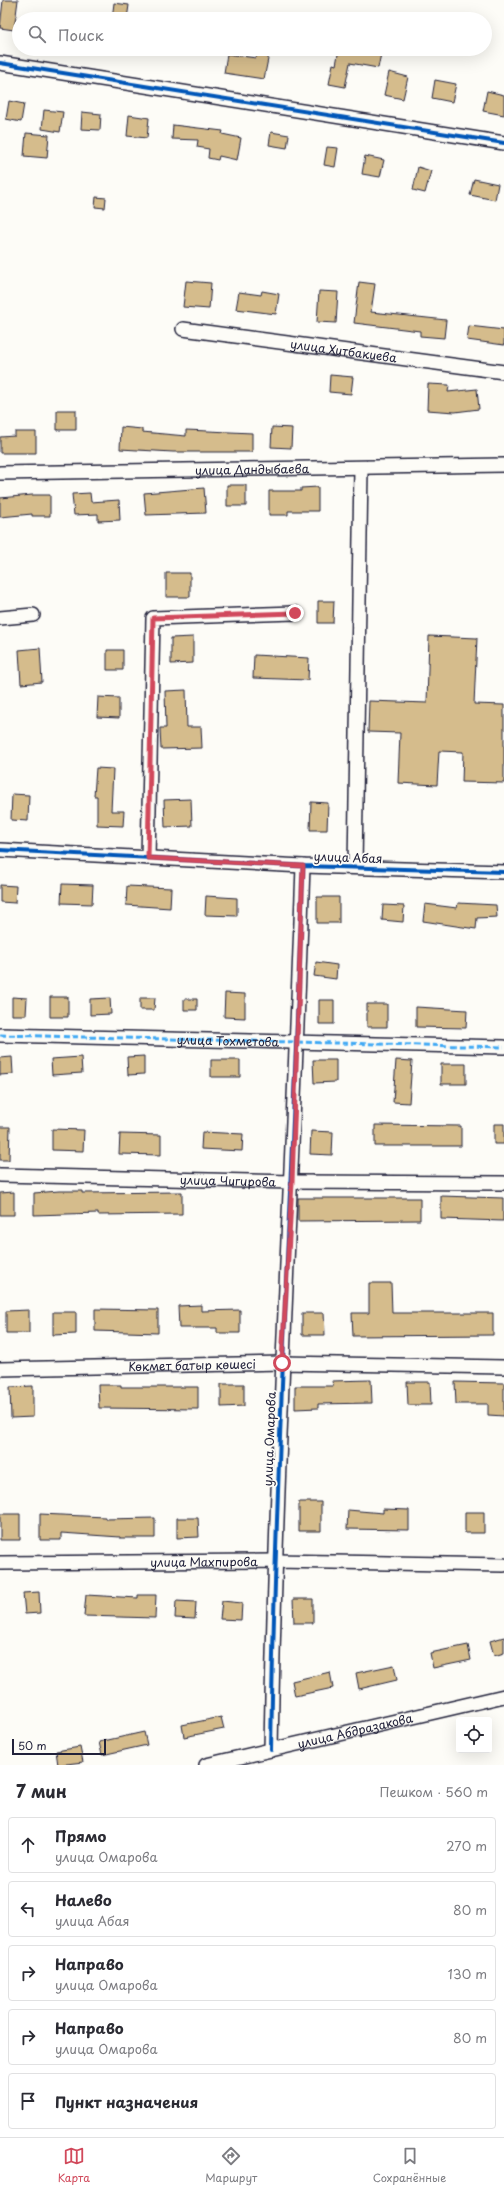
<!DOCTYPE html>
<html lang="ru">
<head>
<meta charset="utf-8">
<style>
	:root { --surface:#fff; --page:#f7f7f7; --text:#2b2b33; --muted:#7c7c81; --line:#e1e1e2; --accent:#d1495b }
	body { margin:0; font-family:"Playpen Sans",sans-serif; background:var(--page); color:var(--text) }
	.controls { position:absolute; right:12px; bottom:12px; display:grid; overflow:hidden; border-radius:4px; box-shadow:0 4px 16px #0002 }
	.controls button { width:36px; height:36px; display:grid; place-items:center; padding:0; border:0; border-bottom:1px solid var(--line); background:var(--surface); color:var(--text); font:20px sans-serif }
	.scale { position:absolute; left:12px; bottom:10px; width:94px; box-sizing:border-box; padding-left:4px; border:2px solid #22223b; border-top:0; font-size:11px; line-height:14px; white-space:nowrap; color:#22223b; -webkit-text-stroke:3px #fdfcf7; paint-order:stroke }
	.stop { position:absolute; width:12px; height:12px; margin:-9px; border:3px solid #d1495b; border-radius:50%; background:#fff }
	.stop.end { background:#d1495b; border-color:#fff; box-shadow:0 1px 4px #0008 }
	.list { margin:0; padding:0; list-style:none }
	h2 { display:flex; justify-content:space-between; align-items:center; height:52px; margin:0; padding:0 16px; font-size:17px }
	h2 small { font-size:13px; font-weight:400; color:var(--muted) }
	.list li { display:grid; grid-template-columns:26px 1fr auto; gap:12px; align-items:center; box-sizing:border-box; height:56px; margin:0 8px 8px; padding:0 8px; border:1px solid var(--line); border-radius:4px }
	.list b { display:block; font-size:15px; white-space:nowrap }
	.list p { margin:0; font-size:13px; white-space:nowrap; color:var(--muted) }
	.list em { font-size:13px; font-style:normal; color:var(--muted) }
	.icon { flex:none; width:22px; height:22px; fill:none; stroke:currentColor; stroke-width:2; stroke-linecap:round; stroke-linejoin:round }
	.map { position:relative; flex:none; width:504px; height:1765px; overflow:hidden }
	.search { position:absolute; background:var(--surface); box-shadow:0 4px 16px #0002; left:12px; right:12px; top:12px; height:44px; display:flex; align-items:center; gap:10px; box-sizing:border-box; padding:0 14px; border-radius:22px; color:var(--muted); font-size:15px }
	.sheet { height:372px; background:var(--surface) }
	nav { display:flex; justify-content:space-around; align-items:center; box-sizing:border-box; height:56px; border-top:1px solid var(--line); background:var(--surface); font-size:11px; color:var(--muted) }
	nav a { display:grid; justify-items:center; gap:2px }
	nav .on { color:var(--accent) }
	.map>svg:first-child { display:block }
	.building { fill:#d5bc8c; stroke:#22223b }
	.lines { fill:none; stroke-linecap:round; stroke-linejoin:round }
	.minor-casing { stroke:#22223b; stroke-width:16 }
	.minor { stroke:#fdfcf7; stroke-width:13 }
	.quiet { stroke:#3fa9f5; stroke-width:3; stroke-dasharray:6 3; stroke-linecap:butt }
	.cycleway-casing { stroke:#fdfcf7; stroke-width:6 }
	.cycleway { stroke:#0057b8; stroke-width:4 }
	.route { stroke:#d1495b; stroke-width:5 }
	.labels { text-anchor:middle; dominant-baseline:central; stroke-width:3.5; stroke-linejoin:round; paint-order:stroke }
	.street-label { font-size:12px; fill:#22223b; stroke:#fdfcf7 }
</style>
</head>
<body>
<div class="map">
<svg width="504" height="1765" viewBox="0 0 504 1765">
	<rect width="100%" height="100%" fill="#fdfcf7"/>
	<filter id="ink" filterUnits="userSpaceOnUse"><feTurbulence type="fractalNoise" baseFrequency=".025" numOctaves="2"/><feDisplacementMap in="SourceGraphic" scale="8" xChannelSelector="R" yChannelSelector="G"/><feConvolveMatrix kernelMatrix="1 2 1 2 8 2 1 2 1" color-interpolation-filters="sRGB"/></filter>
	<g filter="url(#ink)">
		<!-- building -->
		<path class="building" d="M3,0H18L14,30L0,28Z
			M114,3L129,5L127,19H112Z
			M258,49H270L264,79L224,73L227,54L256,58Z
			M339,49H382L378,68L350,63L345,87L329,84L333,64L336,65Z
			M389,72L408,77L403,99L384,95Z
			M435,80L456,84L452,102L432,98Z
			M487,91L504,95V115L483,111Z
			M9,101L24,104L21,122L6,119Z
			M44,110L63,112L60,132L42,129Z
			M82,112L101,114L100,130L81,129Z
			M129,115L149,118L147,138L127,136Z
			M173,125L223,131L222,134L241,138L237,160L219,156L218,160L208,158L209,149L197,147L198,140L172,139Z
			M271,132L289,135L287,148L269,145Z
			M26,133L49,135L47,158L24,156Z
			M327,147L338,148L335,167L324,165Z
			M365,156L384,160L380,177L362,174Z
			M418,167L431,171L425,193L413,190Z
			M474,179L498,184L495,200L470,195Z
			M96,197L106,198L105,208L95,207Z
			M186,281L211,283L209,309L183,307Z
			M359,282L375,284L371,312L446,320L444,338L420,336V331L354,323Z
			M262,291L279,294L276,314L236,309L239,292L261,295Z
			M319,291L338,292L336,323L317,322Z
			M469,326L504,330V345L467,340Z
			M330,375L353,377L351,394L329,392Z
			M428,384L449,385L448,392L477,389L479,409L455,412L427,410Z
			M57,410H76V430H57Z
			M121,427L142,429V432L186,436V430L252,433V452H173L120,449Z
			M272,427L292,428L291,448L271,447Z
			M15,432H36V453H0V437L15,436Z
			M227,485H246V506H227Z
			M318,487V511H288V515H269V491H301V488Z
			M204,488L206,513L146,515L144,493Z
			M90,493L91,502L119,500L120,520L98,521V514L74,515L72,494Z
			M32,495H50V516H32V514L0,517V498Z
			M166,573H190V597H166Z
			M318,601H334L333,623H318Z
			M429,636L477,638L474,704L504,705V783L462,782L463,752L439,751L437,785L398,783L400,733L368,732L369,701L427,703Z
			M193,637V663L171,664V638Z
			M40,648L42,682L21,684L19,650Z
			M107,650H123V670H107Z
			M254,655L309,658L308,680L253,678Z
			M186,690L187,727H201L202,748L161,749L160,728H166L165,691Z
			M98,697L119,698V718L97,717Z
			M96,768L113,769L111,811H124L123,826L97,825V796H94Z
			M12,794L29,795L28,821L11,820Z
			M191,799L192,826L165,827L164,800Z
			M311,802L328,803L327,830H310Z
			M62,884L93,885L92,904L61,903Z
			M0,885L16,886L15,903L0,902Z
			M127,886L171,888L170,908L126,905Z
			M206,896L237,898V916L205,915Z
			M317,897H339V923H317Z
			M458,903L496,905L497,917L477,918L476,929L423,921L425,904L457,908Z
			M383,905L404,906L403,922L382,920Z
			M316,962L337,965L336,979L314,976Z
			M225,993L245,994V1018L224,1017Z
			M12,997L27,998L26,1015H12Z
			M50,997H68V1017H50Z
			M110,998L111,1014L90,1015V999Z
			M140,998H155L154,1010H140Z
			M184,999H197V1010H184Z
			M319,1000H334V1024H319Z
			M367,1004H387V1027H367Z
			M416,1007L467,1010L466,1028L416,1027Z
			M144,1056V1074L128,1075L127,1057Z
			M12,1057L13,1074L0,1075V1058Z
			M81,1057L82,1073L52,1075L51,1059Z
			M211,1060H240V1077H211Z
			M313,1060H336V1082L314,1083Z
			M396,1060L412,1061L409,1103L393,1102Z
			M441,1064H466V1084H441Z
			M494,1124H504V1144H494Z
			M375,1125L461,1126V1146H375Z
			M0,1127H10L9,1160H0Z
			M52,1129L84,1130L83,1151L52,1150Z
			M311,1131L333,1132L332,1155L310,1154Z
			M202,1132L243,1134L242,1151L201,1149Z
			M120,1134L161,1135V1155L119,1154Z
			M59,1191H82V1193L182,1192V1214L98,1215V1213L34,1215V1193Z
			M14,1192V1215H0V1193Z
			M441,1196L503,1198V1221L441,1219Z
			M298,1198H420V1220L298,1221Z
			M369,1283H391L392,1313H493V1335L353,1336L352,1313H369Z
			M201,1305V1311L240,1310V1333H217V1328H179L178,1306Z
			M95,1309L158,1310V1333L95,1331Z
			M29,1310V1333H6V1311Z
			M53,1312H76V1334L53,1335Z
			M302,1313H324L325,1335H302Z
			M371,1380L372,1403L318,1404V1408L295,1409V1386H333L332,1381Z
			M407,1382H430L431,1405H408Z
			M455,1382L504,1383V1416L488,1415V1404H456Z
			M221,1384H244V1406L221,1407Z
			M98,1385H121V1387H198V1409L99,1408Z
			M33,1386V1417L11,1418L10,1387Z
			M299,1502H321V1531H299Z
			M383,1509L409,1510V1530L347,1529L348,1510L383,1513Z
			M465,1512H484V1533H465Z
			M0,1514H20V1540H0Z
			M40,1514L105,1517V1519L155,1518V1538H120V1537L61,1533V1540H40Z
			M177,1518H198L199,1537L177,1538Z
			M39,1592L40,1613L25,1614L23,1593Z
			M86,1595L138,1598V1595H156L155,1618L84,1616Z
			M293,1599H313V1623H294Z
			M176,1601L196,1602L195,1619L175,1618Z
			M222,1601L242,1603L241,1620L220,1619Z
			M504,1637V1653L494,1656L490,1641Z
			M468,1645L471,1660L433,1668L430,1653Z
			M394,1665L397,1680L359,1689L356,1673Z
			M330,1672L333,1688L295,1696L292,1681Z
			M221,1717L224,1729L184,1737L182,1725Z
			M144,1732L147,1745L102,1755L99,1742Z
			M80,1747L83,1762L58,1765L56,1751Z"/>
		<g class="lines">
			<!-- minor casing -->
			<g class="minor-casing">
				<g id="minor">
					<path d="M0,63L504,143"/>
					<path id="s1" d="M183,329L504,372"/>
					<path id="s2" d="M0,473L504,465"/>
					<path d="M0,618L33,615"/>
					<path d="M0,850L303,866L504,872"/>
					<path d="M148,858L153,618L295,613"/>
					<path d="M355,867L361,468"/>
					<path id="s3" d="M0,1035L504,1047"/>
					<path id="s4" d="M0,1175L292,1182L504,1183"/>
					<path id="s5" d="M0,1369L282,1363L504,1367"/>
					<path id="s6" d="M0,1563L275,1561L504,1565"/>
					<path d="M271,1750C276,1455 293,1160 303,866"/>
					<path id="s7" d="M206,1765L504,1696"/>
				</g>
			</g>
			<!-- minor -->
			<use href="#minor" class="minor"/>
			<!-- quiet -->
			<path class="quiet" d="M0,1035L504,1047"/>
			<!-- cycleway casing -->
			<g class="cycleway-casing">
				<path id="cycleway" d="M0,63L504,143
					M0,850L303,866L504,872
					M271,1750C276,1455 293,1160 303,866"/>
			</g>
			<!-- cycleway -->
			<use href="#cycleway" class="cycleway"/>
		</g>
	</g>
	<g class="lines" filter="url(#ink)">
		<!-- route -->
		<path class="route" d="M282,1363L292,1182L303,866L148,858L153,618L295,613"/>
	</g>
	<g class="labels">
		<!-- street labels -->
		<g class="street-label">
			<text stroke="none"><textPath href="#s1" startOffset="162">улица Хитбакиева</textPath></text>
			<text stroke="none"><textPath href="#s2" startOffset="252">улица Дандыбаева</textPath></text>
			<text transform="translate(348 857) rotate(2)">улица Абая</text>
			<text stroke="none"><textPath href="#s3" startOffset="228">улица Тохметова</textPath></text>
			<text stroke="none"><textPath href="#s4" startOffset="228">улица Чигирова</textPath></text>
			<text stroke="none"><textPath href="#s5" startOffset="192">Көкмет батыр көшесі</textPath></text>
			<text transform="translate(269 1439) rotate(-88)">улица Омарова</text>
			<text stroke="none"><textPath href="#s6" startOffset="204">улица Махпирова</textPath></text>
			<text stroke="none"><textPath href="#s7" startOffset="153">улица Абдразакова</textPath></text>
		</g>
	</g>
</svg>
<div class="controls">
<button><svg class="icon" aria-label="locate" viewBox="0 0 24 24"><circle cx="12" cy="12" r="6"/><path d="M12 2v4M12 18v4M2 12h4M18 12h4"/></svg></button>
</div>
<div class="scale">50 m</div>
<div class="stop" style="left:282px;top:1363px"></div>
<div class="stop end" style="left:295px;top:613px"></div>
<div class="search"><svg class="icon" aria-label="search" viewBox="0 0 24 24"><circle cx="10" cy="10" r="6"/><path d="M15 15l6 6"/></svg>Поиск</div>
</div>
<section class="sheet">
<h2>7 мин<small>Пешком · 560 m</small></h2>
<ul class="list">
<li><svg class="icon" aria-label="ahead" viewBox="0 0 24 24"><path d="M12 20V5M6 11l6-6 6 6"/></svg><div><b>Прямо</b><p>улица Омарова</p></div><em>270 m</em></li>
<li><svg class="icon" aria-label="left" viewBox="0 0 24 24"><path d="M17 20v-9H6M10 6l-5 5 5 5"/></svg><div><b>Налево</b><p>улица Абая</p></div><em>80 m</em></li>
<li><svg class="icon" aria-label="right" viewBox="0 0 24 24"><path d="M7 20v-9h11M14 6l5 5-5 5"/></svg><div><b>Направо</b><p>улица Омарова</p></div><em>130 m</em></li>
<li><svg class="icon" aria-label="right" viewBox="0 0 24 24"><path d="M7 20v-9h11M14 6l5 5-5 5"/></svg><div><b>Направо</b><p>улица Омарова</p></div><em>80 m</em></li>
<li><svg class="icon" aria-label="arrive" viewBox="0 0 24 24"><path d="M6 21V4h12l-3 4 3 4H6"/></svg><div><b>Пункт назначения</b></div></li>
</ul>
</section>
<nav>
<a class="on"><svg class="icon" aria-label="map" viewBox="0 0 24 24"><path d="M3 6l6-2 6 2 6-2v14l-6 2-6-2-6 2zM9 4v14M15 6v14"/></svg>Карта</a>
<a><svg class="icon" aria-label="directions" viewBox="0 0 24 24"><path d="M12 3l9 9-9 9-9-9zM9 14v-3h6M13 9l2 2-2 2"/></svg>Маршрут</a>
<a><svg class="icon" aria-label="saved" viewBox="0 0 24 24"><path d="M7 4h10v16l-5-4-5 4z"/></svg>Сохранённые</a>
</nav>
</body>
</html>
